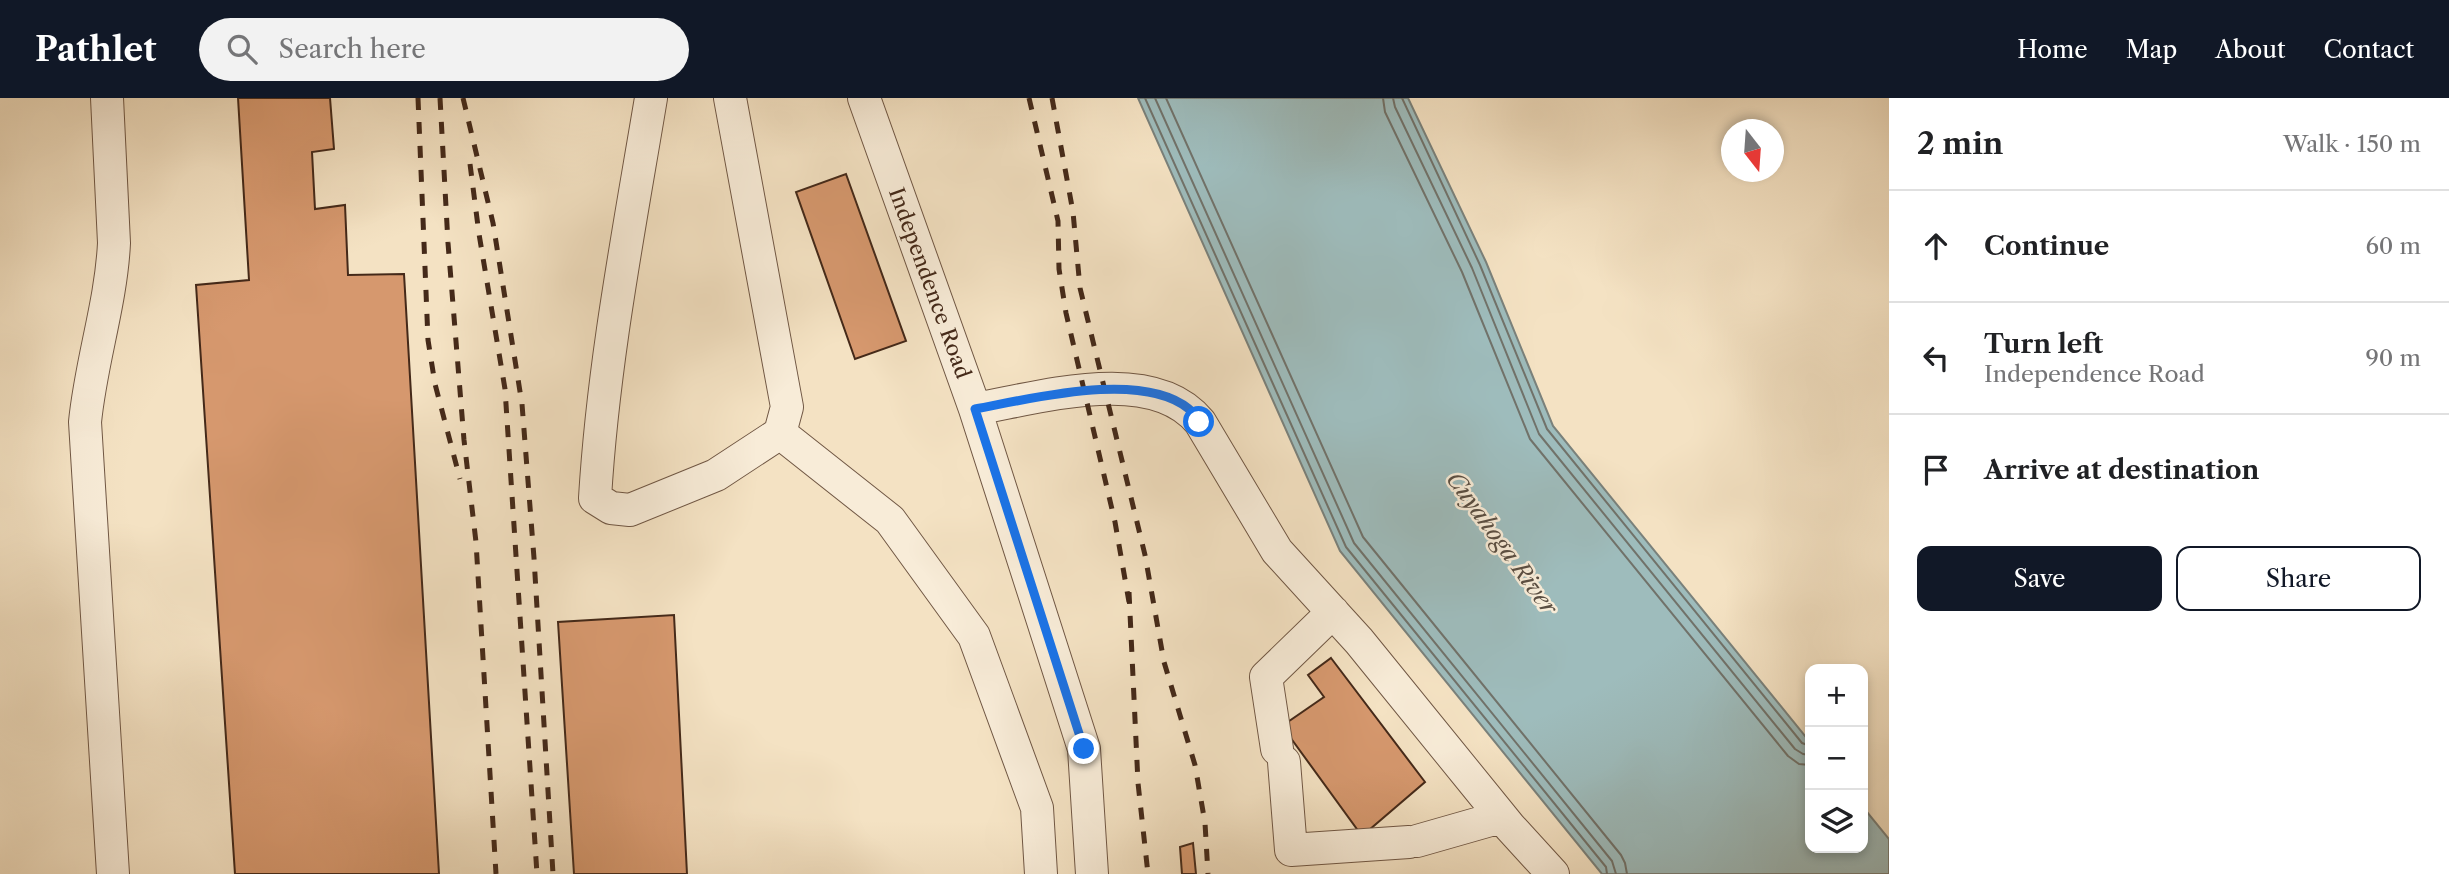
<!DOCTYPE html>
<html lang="en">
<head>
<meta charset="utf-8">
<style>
	:root { --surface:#fff; --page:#f2f2f2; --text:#202124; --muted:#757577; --line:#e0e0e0; --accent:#111827 }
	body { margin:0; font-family:"Libre Caslon Text",serif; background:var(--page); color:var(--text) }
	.controls { position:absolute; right:21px; bottom:21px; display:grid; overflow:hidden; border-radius:14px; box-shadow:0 4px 10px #0003 }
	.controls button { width:63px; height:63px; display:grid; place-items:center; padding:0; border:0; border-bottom:2px solid var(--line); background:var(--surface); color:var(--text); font:35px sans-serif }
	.compass { position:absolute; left:1721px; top:21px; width:63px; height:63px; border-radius:50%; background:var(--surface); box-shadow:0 4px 10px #0003; rotate:163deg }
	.stop { position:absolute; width:21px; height:21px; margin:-16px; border:5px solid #1a73e8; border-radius:50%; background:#fff }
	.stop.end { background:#1a73e8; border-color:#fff; box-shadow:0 2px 7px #0008 }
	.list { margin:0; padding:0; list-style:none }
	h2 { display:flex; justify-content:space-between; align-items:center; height:91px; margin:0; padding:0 28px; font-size:30px }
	h2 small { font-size:23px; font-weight:400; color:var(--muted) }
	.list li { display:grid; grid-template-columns:46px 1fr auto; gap:21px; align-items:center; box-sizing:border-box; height:112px; padding:0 28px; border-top:2px solid var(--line) }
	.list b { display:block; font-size:26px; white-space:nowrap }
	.list p { margin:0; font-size:23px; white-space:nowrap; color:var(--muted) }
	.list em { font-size:23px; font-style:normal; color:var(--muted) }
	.actions { display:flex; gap:14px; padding:21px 28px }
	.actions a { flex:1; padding:16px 0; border:2px solid var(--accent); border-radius:14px; text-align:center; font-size:24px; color:var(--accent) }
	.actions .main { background:var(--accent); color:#fff }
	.icon { flex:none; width:38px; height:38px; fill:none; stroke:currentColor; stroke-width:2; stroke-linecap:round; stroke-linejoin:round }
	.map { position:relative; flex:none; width:1889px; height:776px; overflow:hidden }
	header { display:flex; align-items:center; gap:42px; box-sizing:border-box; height:98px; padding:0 35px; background:var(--accent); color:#fff }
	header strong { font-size:33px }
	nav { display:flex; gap:38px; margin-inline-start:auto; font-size:24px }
	.search { width:490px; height:63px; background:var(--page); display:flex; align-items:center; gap:18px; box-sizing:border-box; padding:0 24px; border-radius:38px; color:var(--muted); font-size:26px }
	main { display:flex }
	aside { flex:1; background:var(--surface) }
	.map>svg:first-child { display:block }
	.water { fill:#9ebcbc; stroke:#7a817b; stroke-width:2 }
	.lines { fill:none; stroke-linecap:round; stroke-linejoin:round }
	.shore { stroke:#71726a; stroke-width:2 }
	.building { fill:#d6986e; stroke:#442919; stroke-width:2 }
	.minor-casing { stroke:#705744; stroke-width:34 }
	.minor { stroke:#f8ecd8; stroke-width:32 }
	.rail { stroke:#442919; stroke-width:5; stroke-dasharray:12 12; stroke-linecap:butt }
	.route { stroke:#1a73e8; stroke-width:9 }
	.labels { text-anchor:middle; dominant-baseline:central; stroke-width:5; stroke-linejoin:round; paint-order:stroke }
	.street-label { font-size:21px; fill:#442919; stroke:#f8ecd8 }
	.water-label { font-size:23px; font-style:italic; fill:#5a4e42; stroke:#f8ecd8 }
</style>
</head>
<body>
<header>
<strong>Pathlet</strong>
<div class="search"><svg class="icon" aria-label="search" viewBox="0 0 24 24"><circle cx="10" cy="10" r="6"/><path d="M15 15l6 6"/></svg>Search here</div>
<nav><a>Home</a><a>Map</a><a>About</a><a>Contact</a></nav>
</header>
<main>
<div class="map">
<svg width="1889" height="776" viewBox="0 0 1889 776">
	<rect width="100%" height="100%" fill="#f4e2c3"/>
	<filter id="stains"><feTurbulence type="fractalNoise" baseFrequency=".00286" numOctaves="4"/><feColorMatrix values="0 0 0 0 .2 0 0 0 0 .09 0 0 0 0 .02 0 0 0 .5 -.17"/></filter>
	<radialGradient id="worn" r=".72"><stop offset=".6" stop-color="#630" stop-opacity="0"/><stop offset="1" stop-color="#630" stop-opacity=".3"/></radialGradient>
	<!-- water -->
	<path class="water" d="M1138,0H1408L1486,164L1553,328L1810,644V750H1863V709L1889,741V776H1602L1340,453Z"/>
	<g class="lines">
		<!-- shore -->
		<path class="shore" d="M1145,0L1346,449L1606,769L1607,776
			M1155,0L1354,445L1612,763L1616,776
			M1166,0L1363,439L1621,757L1625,765L1627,776
			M1383,0L1385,14L1462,174L1530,341L1788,658L1799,666L1810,667
			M1393,0L1395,9L1472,170L1539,336L1795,651L1803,656L1810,657
			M1402,0L1480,167L1547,331L1802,645L1810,648"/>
	</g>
	<!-- building -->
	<path class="building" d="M238,0H330L334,51L312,54L315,111L345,107L348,177L404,176L439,776H235L196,187L249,182Z
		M846,76L906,243L855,261L796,94Z
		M674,517L687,776H574L558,524Z
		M1331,560L1425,684L1362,738L1282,628L1324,599L1308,577Z
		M1193,745L1196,776H1182L1180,749Z"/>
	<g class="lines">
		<!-- minor casing -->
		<g class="minor-casing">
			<path id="minor" d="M107,0L114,145C111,206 91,263 85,324L113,776
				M651,0C629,132 603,266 595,400L611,410L630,412L716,377L780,335L787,309L730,0
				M864,0L975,311L1084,651L1092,776
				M975,311C1039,300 1152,265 1200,324L1277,453L1359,543L1510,729L1553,776
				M780,335L890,422L974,538L1037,710L1041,776
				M1277,651L1266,579L1333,514
				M1284,664L1291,752L1409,744
				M1417,743L1501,719"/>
		</g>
		<!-- minor -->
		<use href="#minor" class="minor"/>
		<!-- rail -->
		<path class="rail" d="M418,0L428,242L435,286L460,381
			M440,0L448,145L464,342L476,444L496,776
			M463,0L493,125L522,306L534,460L553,776
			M1029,0L1058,123L1059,171L1066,215L1115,424L1129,504
			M1052,0L1073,114L1080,190L1145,457L1164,564L1195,667L1205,725L1208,776
			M470,66L479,136L505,291L537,776
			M1129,494L1138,685L1148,776"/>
	</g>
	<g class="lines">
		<!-- route -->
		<path class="route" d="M1084,651L975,311C1030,301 1142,272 1189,311C1193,314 1196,320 1199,324"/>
	</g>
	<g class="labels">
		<!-- street labels -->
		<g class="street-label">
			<text transform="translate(930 185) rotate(70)">Independence Road</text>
		</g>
		<!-- water labels -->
		<g class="water-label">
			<text transform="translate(1502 445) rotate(54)">Cuyahoga River</text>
		</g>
	</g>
	<rect width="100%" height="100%" filter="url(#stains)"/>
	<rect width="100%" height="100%" fill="url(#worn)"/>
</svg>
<div class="controls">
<button>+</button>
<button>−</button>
<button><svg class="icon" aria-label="layers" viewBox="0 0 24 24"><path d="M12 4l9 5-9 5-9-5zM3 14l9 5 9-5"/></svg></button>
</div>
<svg class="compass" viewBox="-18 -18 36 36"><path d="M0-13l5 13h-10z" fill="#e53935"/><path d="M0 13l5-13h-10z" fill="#757577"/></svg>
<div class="stop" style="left:1199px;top:324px"></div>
<div class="stop end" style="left:1084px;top:651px"></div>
</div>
<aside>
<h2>2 min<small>Walk · 150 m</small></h2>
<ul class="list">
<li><svg class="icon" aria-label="ahead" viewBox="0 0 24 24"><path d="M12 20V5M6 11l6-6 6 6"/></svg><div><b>Continue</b></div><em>60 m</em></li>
<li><svg class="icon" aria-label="left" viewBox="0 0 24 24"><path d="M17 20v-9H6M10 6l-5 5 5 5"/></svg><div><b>Turn left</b><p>Independence Road</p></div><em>90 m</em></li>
<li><svg class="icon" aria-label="arrive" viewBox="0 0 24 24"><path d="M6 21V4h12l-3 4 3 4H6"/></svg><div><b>Arrive at destination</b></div></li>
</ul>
<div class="actions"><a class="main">Save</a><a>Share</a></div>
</aside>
</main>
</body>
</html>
